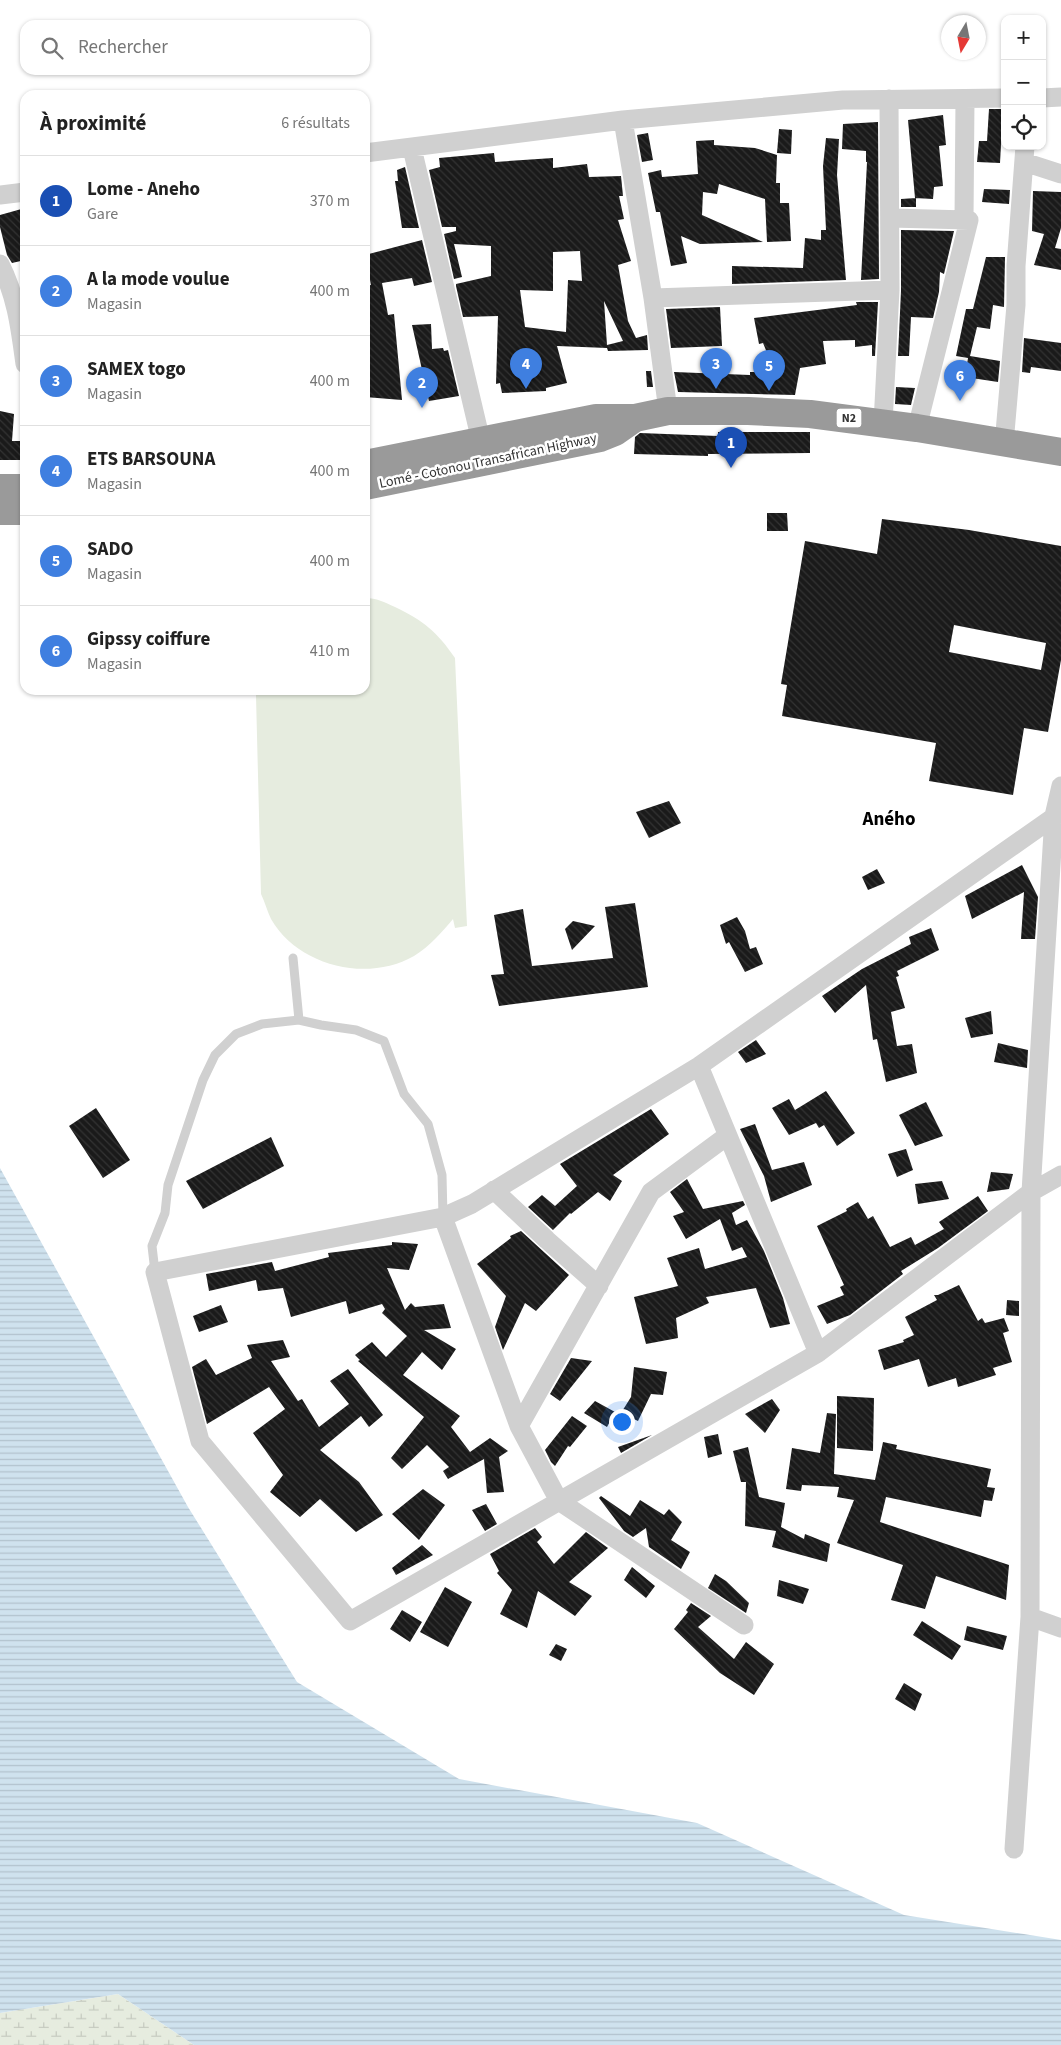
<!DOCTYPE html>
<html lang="fr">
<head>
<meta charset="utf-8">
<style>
	:root { --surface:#fff; --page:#f2f2f2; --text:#222; --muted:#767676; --line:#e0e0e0; --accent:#e63946 }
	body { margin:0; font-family:"Source Sans 3",sans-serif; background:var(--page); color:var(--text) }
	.controls { position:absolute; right:15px; top:15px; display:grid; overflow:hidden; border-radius:10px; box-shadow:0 1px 4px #0004 }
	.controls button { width:45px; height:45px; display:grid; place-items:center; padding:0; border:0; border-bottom:1px solid var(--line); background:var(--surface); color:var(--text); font:25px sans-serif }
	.compass { position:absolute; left:941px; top:15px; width:45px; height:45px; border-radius:50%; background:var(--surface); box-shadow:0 1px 4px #0004; rotate:190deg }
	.you { position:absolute; left:621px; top:1421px; width:18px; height:18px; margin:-12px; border:4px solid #fff; border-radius:50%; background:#1a73e8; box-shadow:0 0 0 8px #1a73e833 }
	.badge { display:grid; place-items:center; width:32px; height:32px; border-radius:50%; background:var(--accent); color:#fff; font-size:16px; font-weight:700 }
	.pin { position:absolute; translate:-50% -41px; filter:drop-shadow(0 1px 2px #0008) }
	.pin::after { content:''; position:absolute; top:26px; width:18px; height:15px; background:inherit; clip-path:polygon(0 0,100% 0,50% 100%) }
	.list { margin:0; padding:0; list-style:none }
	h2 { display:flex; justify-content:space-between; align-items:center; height:65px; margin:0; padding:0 20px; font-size:21px }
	h2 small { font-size:16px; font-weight:400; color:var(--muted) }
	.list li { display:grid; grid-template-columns:32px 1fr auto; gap:15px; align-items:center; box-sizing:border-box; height:90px; padding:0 20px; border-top:1px solid var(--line) }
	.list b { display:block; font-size:19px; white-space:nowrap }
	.list p { margin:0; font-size:16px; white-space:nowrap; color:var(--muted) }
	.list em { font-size:16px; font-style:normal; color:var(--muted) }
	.icon { flex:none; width:28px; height:28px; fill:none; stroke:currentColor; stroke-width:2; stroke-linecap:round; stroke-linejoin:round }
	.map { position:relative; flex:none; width:1061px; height:2045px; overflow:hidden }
	.search { position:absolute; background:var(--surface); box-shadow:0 1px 4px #0004; left:20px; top:20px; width:350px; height:55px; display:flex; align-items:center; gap:12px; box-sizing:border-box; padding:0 18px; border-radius:15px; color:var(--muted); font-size:19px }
	.panel { position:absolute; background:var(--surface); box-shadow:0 1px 4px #0004; left:20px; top:90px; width:350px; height:605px; border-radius:15px }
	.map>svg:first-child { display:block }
	.wetland { fill:url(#wetland-marsh) }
	.park { fill:#e6ecdf }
	.water { fill:url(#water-rules) }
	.building { fill:url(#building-back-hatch); fill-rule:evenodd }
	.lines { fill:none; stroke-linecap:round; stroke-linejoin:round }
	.lane { stroke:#d0d0d0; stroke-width:9 }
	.street { stroke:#d0d0d0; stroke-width:19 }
	.highway { stroke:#9a9a9a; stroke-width:28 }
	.labels { text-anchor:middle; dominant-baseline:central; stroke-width:5; stroke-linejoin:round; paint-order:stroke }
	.shield { fill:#fff; stroke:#707070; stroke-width:1 }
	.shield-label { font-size:12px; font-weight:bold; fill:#333 }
	.street-label { font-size:14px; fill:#333; stroke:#fff }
	.district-label { font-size:19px; font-weight:bold; fill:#000; stroke:#fff }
</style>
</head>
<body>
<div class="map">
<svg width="1061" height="2045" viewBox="0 0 1061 2045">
	<defs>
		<pattern id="wetland-marsh" width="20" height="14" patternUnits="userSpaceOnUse" patternTransform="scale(1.25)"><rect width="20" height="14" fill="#e6ecdf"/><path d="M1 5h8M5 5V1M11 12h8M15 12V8" fill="none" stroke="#c6cbc0"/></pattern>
		<pattern id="water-rules" width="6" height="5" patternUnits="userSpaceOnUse" patternTransform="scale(1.25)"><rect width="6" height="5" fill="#cfe2ee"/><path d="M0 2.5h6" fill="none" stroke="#b2c2cd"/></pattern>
		<pattern id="building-back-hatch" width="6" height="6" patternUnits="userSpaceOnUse" patternTransform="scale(1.25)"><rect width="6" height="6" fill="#1a1a1a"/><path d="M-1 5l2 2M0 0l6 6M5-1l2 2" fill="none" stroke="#333"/></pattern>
	</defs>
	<rect width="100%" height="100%" fill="#fff"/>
	<!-- wetland -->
	<path class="wetland" d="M118,1994L194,2045H0V2013Z"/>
	<!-- park -->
	<path class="park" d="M365,598C377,598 384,602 395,607C423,620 438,633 455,658L467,926L455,928L453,919C442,932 429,947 414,956C367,983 298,966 271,919C267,911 265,902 261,894L256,696L257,690H365Z"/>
	<!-- water -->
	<path class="water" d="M0,1168L188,1507L297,1682L459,1779L697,1823L904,1915L1061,1940V2045H194L118,1994L0,2013Z"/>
	<!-- building -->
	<path class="building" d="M989,109H1003L1000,163L977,162L979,141H987Z
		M943,115L946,145L939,146L943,186L934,187L933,199L915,198L908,120Z
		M878,122L879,279L861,280L867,162H866V151L842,149L843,124Z
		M779,129L792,130L791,154L777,153Z
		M648,133L653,160L642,162L637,135Z
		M826,138L839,139L837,175L846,280L732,284V266L803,268L805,238L821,240V230H826L823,166Z
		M714,140V145L755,148L777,155L776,183H780V203H789L791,241L767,242L765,199L719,184L717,194L703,192L702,215L763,242L700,244L681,236L687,263L671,266L660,212H656L648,173L661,170L662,177L698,174L696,141Z
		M494,153L495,162L553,158V168L587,164L589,177L621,176L623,196H619L624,219L618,220L631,261L618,265L628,321L636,338L647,335L648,350L608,351L607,348L557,346L567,383L546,388V391L502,393L500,383L496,384L498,316L463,317L456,286V284L491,276V246L454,244L462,277L454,279L444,234L456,231V227H442L429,170L440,167L439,158ZM580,251L582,281L568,280L566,332L525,327L520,290L553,291V252ZM604,301L623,341L607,345Z
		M405,167L419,228H402L395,181H398L397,170Z
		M984,189L1010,190L1009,204L982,202Z
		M1033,191L1061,192V228L1055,248L1061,249V270L1034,265L1044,234L1032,231Z
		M916,198V207H901V199Z
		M25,208V260L12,263L7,255L0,227V215Z
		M901,230L954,231L944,274L940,272L939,292L933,318L911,317L909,356H898L901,291Z
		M422,240L432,282L414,286L412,278L382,283L388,315L394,314L402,400L365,397V319L369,318L365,299V286L371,285L365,255Z
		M986,257H1005L1004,307L993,305L990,329L977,327L970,356L1000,361L998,382L965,377L968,358L956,356L966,309H973Z
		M856,302H878L875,356H872V345L855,347V340L823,341L826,364L800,368L795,395L678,392L674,372L750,375V372H775L763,343L759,344L754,318L857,305Z
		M720,307L722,346L671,348L666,309Z
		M431,324L432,349L443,348L444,351L448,350L459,396L429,401L412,325Z
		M1024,338L1061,343V371L1031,367L1030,373L1022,372Z
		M646,371H651L653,387H647Z
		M896,387L915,388L911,405L895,404Z
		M0,411L14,414L12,441H25V460H0Z
		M718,432H810V453L708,454V456L634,454L635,437L640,433L718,436Z
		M767,513H787L788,531H767Z
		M882,519L969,530L1061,546V660L1048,732L1024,728L1013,795L929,781L936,743L782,716L787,685L781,684L805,541L877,554ZM954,625L1046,643L1041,670L949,652Z
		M669,801L681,823L649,838L636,812Z
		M1022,865L1038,897L1035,939H1021L1024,892L972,919L965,896Z
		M877,869L885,883L868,890L862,877Z
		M635,903L648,987L499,1006L491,975L504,974L494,915L523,909L532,966L613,958L605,907Z
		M737,917L745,931L750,949L756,947L763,964L745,972L729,942L726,944L720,925Z
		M573,921L595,926L572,950L565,929Z
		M931,928L939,950L897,971L899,976L896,977L905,1008L891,1012L897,1046L912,1044L917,1073L886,1082L877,1039L873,1040L866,985L835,1013L822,996L862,969L911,944L909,937Z
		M991,1011L993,1034L971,1038L965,1018Z
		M756,1040L766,1054L746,1063L738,1052Z
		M998,1043L1028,1050L1027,1068L994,1062Z
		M826,1091L855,1133L837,1146L824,1125L819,1128L816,1123L789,1135L772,1108L789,1099L795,1110Z
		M926,1102L943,1136L915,1146L899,1115Z
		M96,1108L130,1160L103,1178L69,1126Z
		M651,1109L669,1134L613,1175L622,1181L610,1201L598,1192L571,1214L570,1213L553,1230L528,1207L542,1195L555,1206L577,1186L560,1164Z
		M755,1124L772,1170L804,1162L812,1185L771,1202L764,1176L740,1129Z
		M271,1137L284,1166L203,1209L186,1181Z
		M906,1149L913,1170L897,1177L888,1154Z
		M991,1172L1013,1174L1009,1189L987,1192Z
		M687,1179L703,1209L743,1201L745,1205L732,1213L736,1225L747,1220L764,1251L783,1298L790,1324L770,1328L756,1288L706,1297L709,1303L676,1318L678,1338L646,1344L634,1297L678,1286L667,1258L699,1248L705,1269L747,1257L742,1247L732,1251L720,1219L686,1239L673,1216L684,1212L670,1192Z
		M942,1181L949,1199L918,1204L915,1184Z
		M978,1196L988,1211L938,1248L901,1271L903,1274L850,1315L827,1324L817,1306L844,1295L840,1287L844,1285L817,1226L847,1211L846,1209L858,1202L868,1219L873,1216L890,1247L911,1237L915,1245L944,1229L939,1222Z
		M521,1231L569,1275L536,1311L525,1303L503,1350L495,1327L506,1296L477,1264L511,1238L510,1236Z
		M392,1242L418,1244L409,1270L387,1268L405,1310L411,1303L415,1307L444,1304L451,1328L424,1330L456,1349L442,1370L422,1352L403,1375L460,1416L451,1427L470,1452L490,1438L508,1451L499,1457L504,1492L487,1493L484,1459L448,1479L443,1471L449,1467L427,1445L402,1469L391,1458L424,1417L358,1361L360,1360L355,1355L372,1342L386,1357L407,1336L382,1313L385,1309L382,1304L349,1314L346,1301L291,1317L283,1288L258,1291L256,1280L209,1291L206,1274L272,1262L275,1271L329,1257L328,1253L392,1245Z
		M959,1285L978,1321L982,1318L985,1323L1004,1318L1009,1331L1003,1333L1012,1362L993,1368L996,1375L958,1387L956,1378L928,1387L919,1359L884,1370L878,1350L904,1342L903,1340L914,1335L905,1317L937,1300L934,1295H938Z
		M1007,1300L1019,1301V1316L1006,1315Z
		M221,1305L228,1322L199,1332L193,1316Z
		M283,1340L290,1357L271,1361L298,1401L302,1399L319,1427L349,1404L330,1381L348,1369L383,1415L369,1427L361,1416L320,1450L359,1482L383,1515L356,1532L320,1499L300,1517L270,1492L283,1475L253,1433L285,1409L269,1387L207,1424L192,1367L206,1359L216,1375L252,1358L247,1345Z
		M571,1358L592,1361L560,1401L550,1394Z
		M634,1367L667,1372L663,1395L651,1394L638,1421L621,1413L631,1397Z
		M837,1396L874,1398L873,1451L837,1448Z
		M772,1399L780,1410L765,1433L745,1414Z
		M595,1401L615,1412L607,1427L584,1413Z
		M827,1413L836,1414L834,1474L875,1480L883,1442L897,1445L896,1449L991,1469L987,1487L995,1488L992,1501L984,1500L981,1517L886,1497L880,1522L1009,1565L1006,1600L936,1576L925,1609L891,1600L903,1565L837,1543L854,1500L837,1497L839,1487L802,1485L801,1491L786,1489L792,1448L820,1453Z
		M572,1416L587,1426L570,1447L568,1446L555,1466L551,1462L545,1450Z
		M718,1434L722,1454L708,1458L704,1437Z
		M652,1435L621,1453L618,1447Z
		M748,1447L759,1497L785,1503L781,1527L804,1539L805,1534L830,1544L827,1562L772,1547L776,1531L745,1526L746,1482H741L733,1451Z
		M423,1489L445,1505L419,1540L392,1514Z
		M601,1496L630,1516L640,1500L664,1515L669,1509L682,1522L671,1540L690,1552L681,1569L649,1547L646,1528L633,1537L624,1531L599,1498Z
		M486,1504L497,1524L485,1531L472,1510Z
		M535,1528L542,1537L537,1542L554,1564L586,1532L608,1548L569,1582L592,1596L575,1616L538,1591L527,1628L500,1614L512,1590L497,1573L499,1571L490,1554Z
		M422,1545L433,1555L396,1575L392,1568Z
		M632,1567L655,1586L646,1598L624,1580Z
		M715,1574L726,1581L749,1603L746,1613L708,1588Z
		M779,1580L809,1589L803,1604L777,1596Z
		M445,1587L472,1602L448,1647L420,1632Z
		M691,1603L711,1616L698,1627L734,1659L746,1642L774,1664L754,1695L720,1673L674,1629L688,1612L686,1610Z
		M402,1610L422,1622L410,1642L390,1629Z
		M922,1621L961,1646L952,1660L913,1635Z
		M967,1626L1007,1636L1003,1650L964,1640Z
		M556,1644L567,1649L561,1661L549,1655Z
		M904,1683L922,1694L915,1711L895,1699Z"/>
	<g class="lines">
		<!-- lane -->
		<path class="lane" d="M293,958L299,1020
			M155,1272L152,1246L165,1213L168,1185L203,1080L215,1055L236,1034L262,1024L299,1020L321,1025L356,1030L384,1041L404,1094L428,1124L442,1175L443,1217"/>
		<!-- street -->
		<path class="street" d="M1042,98L1061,97
			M623,120L653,298L668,411
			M412,148L481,441
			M365,153L623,120L843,100L1005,98
			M1024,162L1061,174
			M0,195L25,192
			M890,218L969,220L917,428
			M964,220L965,99
			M0,264C17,298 20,328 25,364
			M653,298L890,290
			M883,423L890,290L889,99
			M1004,444L1016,305V266L1025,146
			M1061,812L699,1066L472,1204L443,1217L155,1272L200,1441L350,1621L818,1353L1031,1192L1061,1175
			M699,1066L818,1353
			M494,1190L547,1240L599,1286
			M443,1217L519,1426L559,1501L744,1625
			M519,1426L651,1192L727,1136
			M1030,1617L1061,1628
			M1014,1849L1030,1617L1031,1192L1054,816L1061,786"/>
		<!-- highway -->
		<path class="highway" d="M365,464L596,418H635L668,411H748L810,414L917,428L1061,452
			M365,486L600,438L615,432L635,418
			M0,488H25
			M0,511H25"/>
	</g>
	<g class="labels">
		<!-- shield labels -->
		<rect class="shield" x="836.5" y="408.5" width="25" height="19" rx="4"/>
		<g class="shield-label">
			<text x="849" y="418">N2</text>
		</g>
		<!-- street labels -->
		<g class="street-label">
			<text transform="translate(488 461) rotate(-12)">Lomé - Cotonou Transafrican Highway</text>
		</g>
		<!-- district labels -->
		<g class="district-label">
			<text x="889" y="819">Aného</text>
		</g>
	</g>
</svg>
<div class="controls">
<button>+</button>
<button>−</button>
<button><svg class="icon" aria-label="locate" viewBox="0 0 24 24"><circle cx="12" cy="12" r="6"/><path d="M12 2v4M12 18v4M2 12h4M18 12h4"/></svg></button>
</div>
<svg class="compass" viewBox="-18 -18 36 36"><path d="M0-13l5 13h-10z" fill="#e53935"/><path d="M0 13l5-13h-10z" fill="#767676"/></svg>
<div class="you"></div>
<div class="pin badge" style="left:731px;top:468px;background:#1a4fb4">1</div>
<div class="pin badge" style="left:422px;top:408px;background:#3f7fe0">2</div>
<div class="pin badge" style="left:716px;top:389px;background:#3f7fe0">3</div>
<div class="pin badge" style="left:526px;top:389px;background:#3f7fe0">4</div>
<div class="pin badge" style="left:769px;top:391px;background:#3f7fe0">5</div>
<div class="pin badge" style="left:960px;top:401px;background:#3f7fe0">6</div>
<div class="search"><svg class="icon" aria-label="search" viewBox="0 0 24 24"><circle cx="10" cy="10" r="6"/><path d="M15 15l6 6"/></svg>Rechercher</div>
<section class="panel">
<h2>À proximité<small>6 résultats</small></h2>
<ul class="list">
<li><span class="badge" style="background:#1a4fb4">1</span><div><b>Lome - Aneho</b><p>Gare</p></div><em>370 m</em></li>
<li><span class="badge" style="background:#3f7fe0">2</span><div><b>A la mode voulue</b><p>Magasin</p></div><em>400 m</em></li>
<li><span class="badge" style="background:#3f7fe0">3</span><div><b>SAMEX togo</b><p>Magasin</p></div><em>400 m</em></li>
<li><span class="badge" style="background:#3f7fe0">4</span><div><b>ETS BARSOUNA</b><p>Magasin</p></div><em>400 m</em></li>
<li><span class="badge" style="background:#3f7fe0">5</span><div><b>SADO</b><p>Magasin</p></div><em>400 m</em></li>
<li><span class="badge" style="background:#3f7fe0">6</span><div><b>Gipssy coiffure</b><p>Magasin</p></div><em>410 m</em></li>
</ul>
</section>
</div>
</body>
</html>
